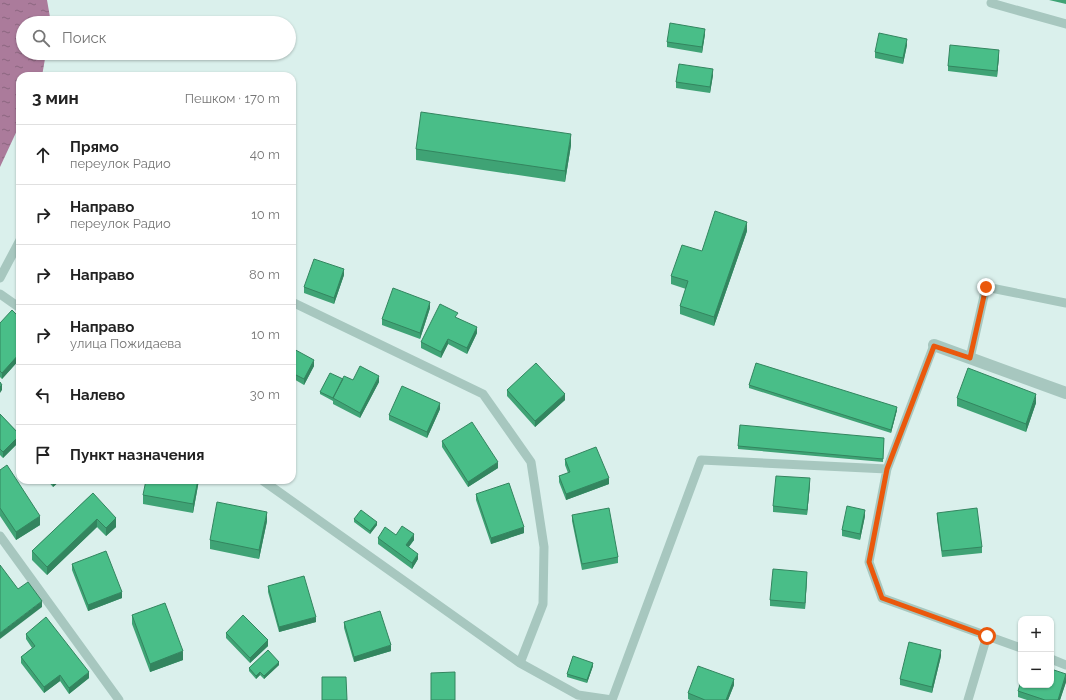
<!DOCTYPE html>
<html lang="ru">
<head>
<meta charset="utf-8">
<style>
	:root { --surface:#fff; --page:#f6f6f6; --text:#222; --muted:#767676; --line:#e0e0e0 }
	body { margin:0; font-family:Raleway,sans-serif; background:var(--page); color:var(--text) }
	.controls { position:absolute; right:12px; bottom:12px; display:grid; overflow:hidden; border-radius:8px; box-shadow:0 1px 3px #0004 }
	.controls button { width:36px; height:36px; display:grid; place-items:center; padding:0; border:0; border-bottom:1px solid var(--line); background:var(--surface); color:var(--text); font:20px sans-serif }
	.stop { position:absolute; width:12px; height:12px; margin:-9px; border:3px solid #ea580c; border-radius:50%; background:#fff }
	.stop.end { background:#ea580c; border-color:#fff; box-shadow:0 1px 4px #0008 }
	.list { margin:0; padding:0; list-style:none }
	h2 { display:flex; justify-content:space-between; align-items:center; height:52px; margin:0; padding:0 16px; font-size:17px }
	h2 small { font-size:13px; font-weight:400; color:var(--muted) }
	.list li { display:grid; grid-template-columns:26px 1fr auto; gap:12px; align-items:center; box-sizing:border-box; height:60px; padding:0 16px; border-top:1px solid var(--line) }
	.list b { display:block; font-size:15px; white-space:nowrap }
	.list p { margin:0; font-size:13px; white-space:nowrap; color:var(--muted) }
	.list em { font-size:13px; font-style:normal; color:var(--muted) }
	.icon { flex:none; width:22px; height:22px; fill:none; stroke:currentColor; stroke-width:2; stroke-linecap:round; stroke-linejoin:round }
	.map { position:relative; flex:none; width:1066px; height:700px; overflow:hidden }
	.search { position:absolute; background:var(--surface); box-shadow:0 1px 3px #0004; left:16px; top:16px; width:280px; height:44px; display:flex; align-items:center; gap:10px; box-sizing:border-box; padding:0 14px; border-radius:22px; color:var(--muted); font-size:15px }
	.panel { position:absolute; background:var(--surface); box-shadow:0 1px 3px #0004; left:16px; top:72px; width:280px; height:412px; border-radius:12px }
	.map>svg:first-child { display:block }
	.water { fill:url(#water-ripples) }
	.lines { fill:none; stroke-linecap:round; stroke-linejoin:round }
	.lane { stroke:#a7c7bf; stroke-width:9 }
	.street { stroke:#a7c7bf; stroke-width:12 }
	.wall { fill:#3fa375 }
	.shaded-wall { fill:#33855f }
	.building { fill:#49be88; stroke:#33855f }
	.route { stroke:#ea580c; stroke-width:5 }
</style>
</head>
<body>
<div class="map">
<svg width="1066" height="700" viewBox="0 0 1066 700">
	<defs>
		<pattern id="water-ripples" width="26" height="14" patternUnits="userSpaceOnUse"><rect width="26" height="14" fill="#ab7b9b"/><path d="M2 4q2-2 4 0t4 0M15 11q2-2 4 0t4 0" fill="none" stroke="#8b657f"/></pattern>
	</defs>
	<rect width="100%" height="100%" fill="#daf0ec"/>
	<!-- water -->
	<path class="water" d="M0,0H47L51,23H23V53H46L42,76H20V124L0,167Z"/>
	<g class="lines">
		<!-- lane -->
		<path class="lane" d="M991,3L1066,24
			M0,278L20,240
			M0,294L20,308
			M292,302L483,394L531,462L544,547L543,604L520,663
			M934,345L887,469L869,562L882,598L1021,648
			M970,358L986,287L1066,303
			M262,480L520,663L578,695L612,700
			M0,536L119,700
			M1051,659L1066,665
			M612,700L701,460L887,469
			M968,700L987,636"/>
		<!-- street -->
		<path class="street" d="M934,345L1066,393"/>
	</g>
	<!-- wall -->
	<path class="wall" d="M1049,0H1066V4Z
		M705,34L702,53L667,47V42Z
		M907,45L903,64L875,58V52Z
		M999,56L997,77L948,71V66Z
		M713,75L710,93L676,88V82Z
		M571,145L565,182L416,160V149Z
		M747,231L714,326L680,314V306L686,289L671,284V276L702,251Z
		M344,275L334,304L304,293V287Z
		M430,308L420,339L382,325V319Z
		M20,318V359L2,379L0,377V323Z
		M458,318L477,333L467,354L448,344L441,358L421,348V342Z
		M292,338L295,345L293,349L314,366L304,385L292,378Z
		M343,379L379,382L360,418L333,404V401L320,394V392Z
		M749,385L897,410L891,433L749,388Z
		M507,390L565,400L535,427L507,396Z
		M957,398L1036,403L1026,432L957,406Z
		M440,409L427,438L389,420V415Z
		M0,414L20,435V441L3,458L0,455Z
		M884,438L883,462L738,449V446Z
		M442,441L498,468L468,487L442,447Z
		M565,459L609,484L566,500L559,482V476L568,473L565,465Z
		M0,470L40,525L16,540L0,516Z
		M47,480H61L53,487Z
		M199,480L193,513L143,504V495Z
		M810,484L807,515L773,512V506Z
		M93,493L116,527L106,536L97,527L47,575L32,560V551Z
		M476,494L524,533L491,544L476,500Z
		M937,513L982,547V553L942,557L937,519Z
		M572,515L618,557V563L582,570L572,521Z
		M865,516L860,540L842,536V530Z
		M354,519L377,525L370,534L354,522Z
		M267,521L259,559L210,549V540Z
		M396,535L414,540L409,547L418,559L412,569L378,544V538Z
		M72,564L122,598L88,611L72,570Z
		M807,578L805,609L770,606V600Z
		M268,586L316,622L279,632L268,592Z
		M132,615L183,660L150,672L132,624Z
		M344,622L391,651L354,662L344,628Z
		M226,633L268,646L250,663L226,638Z
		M26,634L89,678L69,694L60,681L44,693L21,663V657L32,648L26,639Z
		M941,656L932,693L900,685V679Z
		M279,665L264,679L260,675L256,679L249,671V668Z
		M593,666L587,683L567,677V674Z
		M1066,674V682L1060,700H1027L1018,697V691Z
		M734,685L728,700H690L688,699V693Z"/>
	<!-- shaded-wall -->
	<path class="shaded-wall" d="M705,29V34L702,53V47Z
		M907,39V45L903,64V58Z
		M999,50V56L997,77V71Z
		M713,69V75L710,93V87Z
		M571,134V145L565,182V171Z
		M747,222V231L714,326V317Z
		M344,269V275L334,304V298Z
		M430,302V308L420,339V333Z
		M477,327V333L467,354V348Z
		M295,339V345L292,350V344Z
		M448,339V344L441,358V352Z
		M20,353V359L2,379V373Z
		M314,360V366L304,385V379Z
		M379,376V382L360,418V413Z
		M2,385V390L0,393V387Z
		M565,394V400L535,427V421Z
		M1036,394V403L1026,432V424Z
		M440,403V409L427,438V432Z
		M897,407V410L891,433V430Z
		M20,435V441L3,458V452Z
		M498,462V468L468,487V482Z
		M609,478V484L566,500V494Z
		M810,478V484L807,515V510Z
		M58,480H61L53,487V484Z
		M198,480H199L193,513V504Z
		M865,510V516L860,540V534Z
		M267,512V521L259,559V550Z
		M40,516V525L16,540V532Z
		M116,518V527L106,536V528Z
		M97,519V527L47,575V567Z
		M377,522V525L370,534V531Z
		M524,527V533L491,544V538Z
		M414,534V540L406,550V545Z
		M418,554V559L412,569V563Z
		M807,572V578L805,609V603Z
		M122,592V598L88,611V605Z
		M42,601V607L0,639V633Z
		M316,617V622L279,632V627Z
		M268,640V646L250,663V658Z
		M391,645V651L354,662V657Z
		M941,650V656L932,693V687Z
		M183,651V660L150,672V664Z
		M279,662V665L264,679V676Z
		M593,663V666L587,683V680Z
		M89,672V678L69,694V688Z
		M260,672V675L256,679V676Z
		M60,675V681L44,693V687Z
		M1066,676V682L1060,700H1058Z
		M734,679V685L728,700H726Z"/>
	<!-- building -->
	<path class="building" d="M670,23L705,29L702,47L667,42Z
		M879,33L907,39L903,58L875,52Z
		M950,45L999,50L997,71L948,66Z
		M679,64L713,69L710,87L676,82Z
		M421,112L571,134L565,171L416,149Z
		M715,211L747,222L714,317L680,306L688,281L671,276L682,245L702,251Z
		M314,259L344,269L334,298L304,287Z
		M393,288L430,302L420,333L382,319Z
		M440,304L458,313L455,317L477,327L467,348L448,339L441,352L421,342Z
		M12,310L20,318V353L2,373L0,371V323Z
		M292,338L295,339L292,344Z
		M292,348L314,360L304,379L292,373Z
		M536,363L565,394L535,421L507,390Z
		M756,363L897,407L891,430L749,385Z
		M360,366L379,376L360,413L333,398L344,376L353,380Z
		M968,368L1036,394L1026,424L957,398Z
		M330,373L343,379L333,398L320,392Z
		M0,382L2,385L0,387Z
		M402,386L440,403L427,432L389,415Z
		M0,414L20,435L3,452L0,449Z
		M472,422L498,462L468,482L442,441Z
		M740,425L884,438L883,459L738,446Z
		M596,447L609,478L566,494L559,476L570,472L565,459Z
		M7,465L40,516L16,532L0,508V470Z
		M776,476L810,478L807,510L773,506Z
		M49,480H58L53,484Z
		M146,480H198L193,504L143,495Z
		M509,483L524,527L491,538L476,494Z
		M93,493L116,518L106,528L97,519L47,567L32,551Z
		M217,502L267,512L259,550L210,540Z
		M847,506L865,510L860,534L842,530Z
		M609,508L618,557L582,564L572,515Z
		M977,508L982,547L942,551L937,513Z
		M361,510L377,522L370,531L354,519Z
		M402,526L414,534L406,545L418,554L412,563L378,538L385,527L396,535Z
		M106,551L122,592L88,605L72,564Z
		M0,565L18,589L28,582L42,601L0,633Z
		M773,569L807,572L805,603L770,600Z
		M304,576L316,617L279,627L268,586Z
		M165,603L183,651L150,664L132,615Z
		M380,611L391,645L354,657L344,622Z
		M243,615L268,640L250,658L226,633Z
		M46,617L89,672L69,688L60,675L44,687L21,657L35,646L26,634Z
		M909,642L941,650L932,687L900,679Z
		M268,650L279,662L264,676L260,672L256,676L249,668Z
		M573,656L593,663L587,680L567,674Z
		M698,666L734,679L726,700H705L688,693Z
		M1051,669L1066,674L1058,700H1045L1018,691L1021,681V685H1051Z
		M455,672V700H431V673Z
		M322,677H346L347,700H322Z"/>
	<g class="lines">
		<!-- route -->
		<path class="route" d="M986,287L970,358L934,346L887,469L869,562L882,598L987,636"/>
	</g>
</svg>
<div class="controls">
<button>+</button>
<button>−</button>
</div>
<div class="stop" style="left:987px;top:636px"></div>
<div class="stop end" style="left:986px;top:287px"></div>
<div class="search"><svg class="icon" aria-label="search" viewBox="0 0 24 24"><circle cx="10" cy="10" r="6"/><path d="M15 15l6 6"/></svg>Поиск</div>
<section class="panel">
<h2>3 мин<small>Пешком · 170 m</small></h2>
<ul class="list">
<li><svg class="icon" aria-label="ahead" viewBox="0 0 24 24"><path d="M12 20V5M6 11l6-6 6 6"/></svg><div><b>Прямо</b><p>переулок Радио</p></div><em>40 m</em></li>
<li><svg class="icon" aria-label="right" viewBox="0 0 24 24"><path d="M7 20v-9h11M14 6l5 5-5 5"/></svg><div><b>Направо</b><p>переулок Радио</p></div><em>10 m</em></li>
<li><svg class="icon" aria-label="right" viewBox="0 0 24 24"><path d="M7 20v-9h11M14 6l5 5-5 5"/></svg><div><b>Направо</b></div><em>80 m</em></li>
<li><svg class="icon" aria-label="right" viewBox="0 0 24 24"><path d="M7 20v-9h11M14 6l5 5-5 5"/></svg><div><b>Направо</b><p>улица Пожидаева</p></div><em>10 m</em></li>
<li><svg class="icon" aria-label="left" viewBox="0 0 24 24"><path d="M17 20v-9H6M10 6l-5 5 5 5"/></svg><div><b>Налево</b></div><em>30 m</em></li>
<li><svg class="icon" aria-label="arrive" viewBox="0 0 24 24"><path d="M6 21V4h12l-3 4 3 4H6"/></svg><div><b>Пункт назначения</b></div></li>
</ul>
</section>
</div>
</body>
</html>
